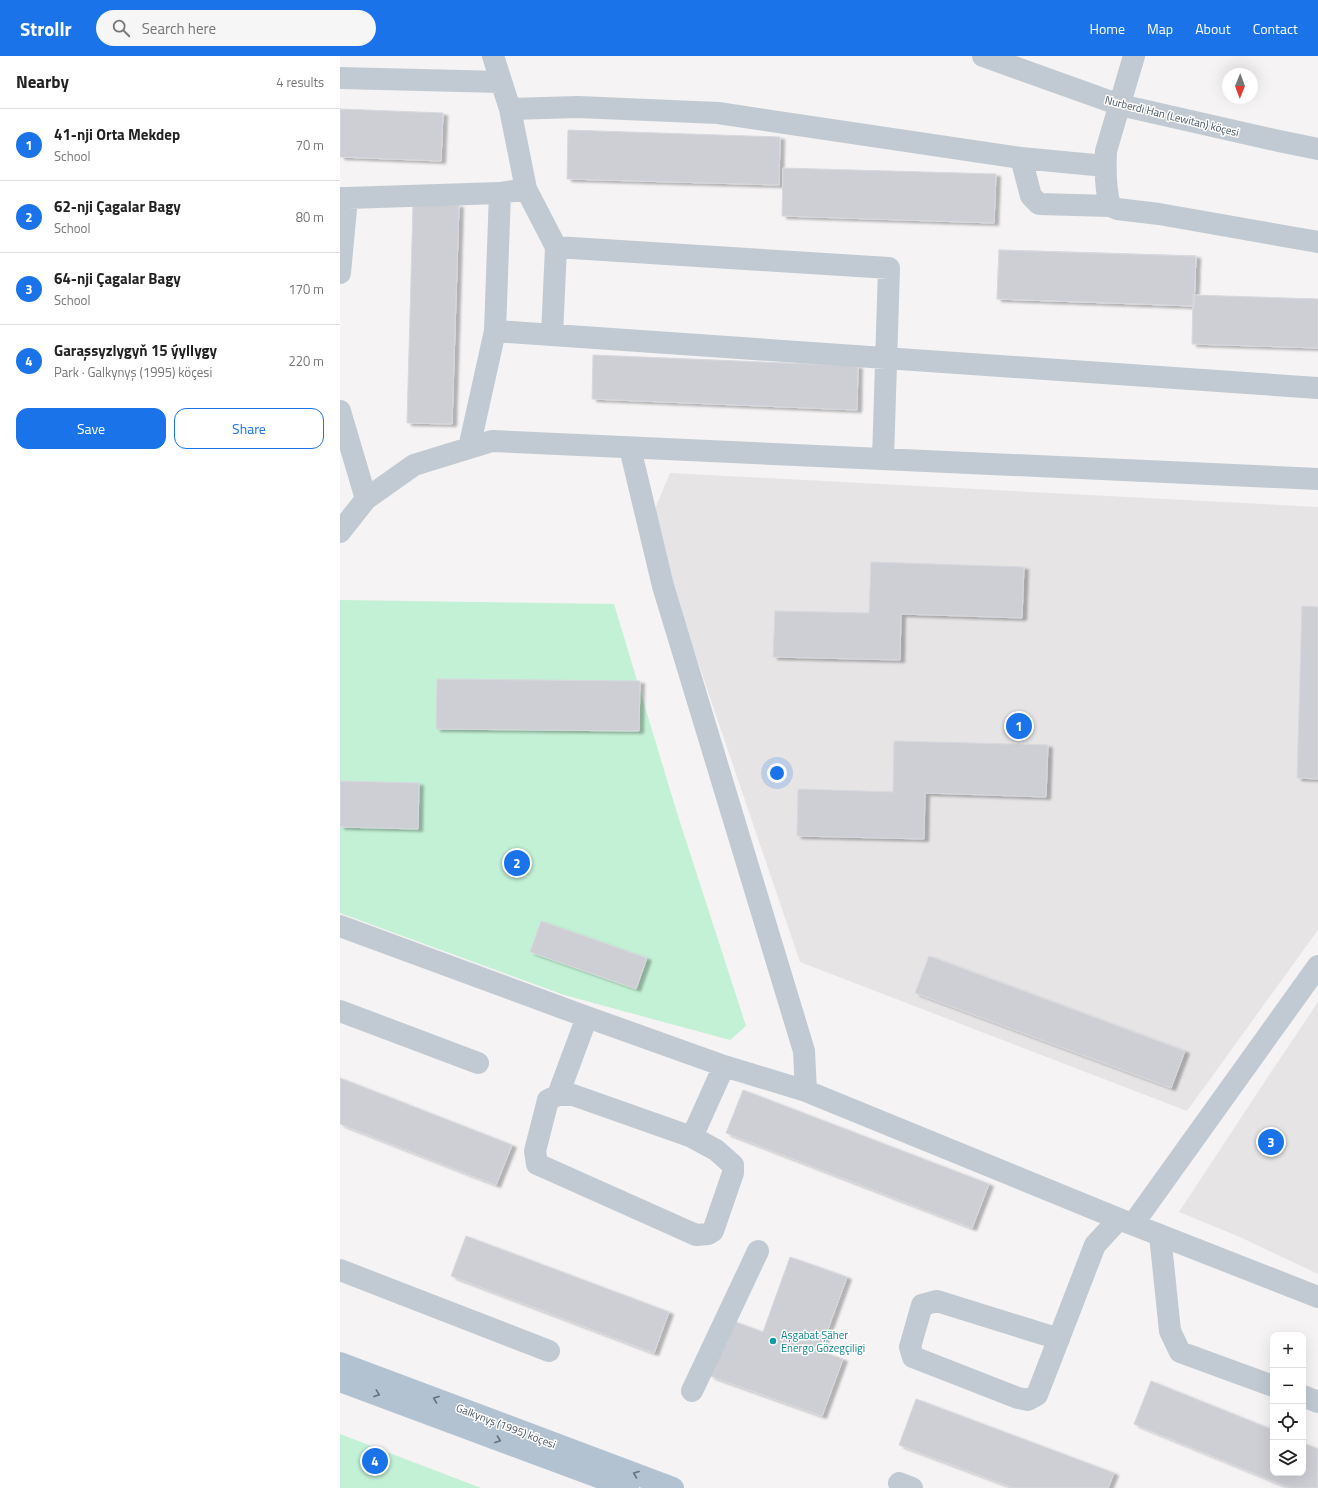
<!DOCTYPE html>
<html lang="en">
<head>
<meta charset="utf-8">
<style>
	:root { --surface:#fff; --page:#f6f6f6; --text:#222; --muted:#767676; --line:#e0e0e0; --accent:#1a73e8 }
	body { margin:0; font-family:"Titillium Web",sans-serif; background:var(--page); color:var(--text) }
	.controls { position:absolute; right:12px; bottom:12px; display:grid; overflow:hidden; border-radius:8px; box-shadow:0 4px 16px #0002 }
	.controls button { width:36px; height:36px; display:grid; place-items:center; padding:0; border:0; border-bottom:1px solid var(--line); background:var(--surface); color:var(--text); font:20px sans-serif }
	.compass { position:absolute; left:882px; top:12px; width:36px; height:36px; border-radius:50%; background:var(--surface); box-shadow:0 4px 16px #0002; rotate:181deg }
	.you { position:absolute; left:437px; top:717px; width:14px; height:14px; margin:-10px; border:3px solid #fff; border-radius:50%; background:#1a73e8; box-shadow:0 0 0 6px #1a73e833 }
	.badge { display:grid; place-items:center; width:26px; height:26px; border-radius:50%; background:var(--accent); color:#fff; font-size:13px; font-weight:700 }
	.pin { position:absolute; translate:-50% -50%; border:2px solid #fff; box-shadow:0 1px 4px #0006 }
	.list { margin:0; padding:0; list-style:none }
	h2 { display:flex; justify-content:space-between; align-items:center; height:52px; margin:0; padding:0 16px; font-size:17px }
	h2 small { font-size:13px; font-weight:400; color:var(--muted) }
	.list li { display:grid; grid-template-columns:26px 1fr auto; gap:12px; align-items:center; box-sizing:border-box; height:72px; padding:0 16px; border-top:1px solid var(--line) }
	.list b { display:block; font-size:15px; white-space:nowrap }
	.list p { margin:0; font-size:13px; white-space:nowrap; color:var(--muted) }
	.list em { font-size:13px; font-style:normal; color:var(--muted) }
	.actions { display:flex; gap:8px; padding:12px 16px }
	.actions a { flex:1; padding:9px 0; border:1px solid var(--accent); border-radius:12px; text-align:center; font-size:14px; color:var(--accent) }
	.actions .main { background:var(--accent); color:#fff }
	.icon { flex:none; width:22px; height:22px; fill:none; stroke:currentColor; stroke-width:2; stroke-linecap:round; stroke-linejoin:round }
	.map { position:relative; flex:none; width:978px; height:1432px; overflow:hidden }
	header { display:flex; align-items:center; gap:24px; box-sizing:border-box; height:56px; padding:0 20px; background:var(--accent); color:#fff }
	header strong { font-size:19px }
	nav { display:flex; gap:22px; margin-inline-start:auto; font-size:14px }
	.search { width:280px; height:36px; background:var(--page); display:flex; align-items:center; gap:10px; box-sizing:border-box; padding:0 14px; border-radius:22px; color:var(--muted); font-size:15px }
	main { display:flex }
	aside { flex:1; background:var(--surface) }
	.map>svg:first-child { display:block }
	.education { fill:#e6e4e5 }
	.green { fill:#c3f1d5 }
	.building { fill:#cdcfd5; stroke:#d7d9de; filter:url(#shadow) }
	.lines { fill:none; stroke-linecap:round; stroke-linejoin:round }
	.minor { stroke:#c1cad2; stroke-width:22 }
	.major { stroke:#b3c2d1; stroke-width:22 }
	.oneway { stroke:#64717d }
	.culture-dot { fill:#0f9aa8; stroke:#fff; stroke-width:1.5 }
	.labels { text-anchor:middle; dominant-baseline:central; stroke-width:3; stroke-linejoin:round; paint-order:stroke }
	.street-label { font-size:11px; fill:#4a5661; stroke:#fff }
	.culture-label { font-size:11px; fill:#0d838f; stroke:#fff; text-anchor:start }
</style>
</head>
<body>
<header>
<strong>Strollr</strong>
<div class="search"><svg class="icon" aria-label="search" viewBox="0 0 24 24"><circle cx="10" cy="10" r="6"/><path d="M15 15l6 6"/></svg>Search here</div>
<nav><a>Home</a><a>Map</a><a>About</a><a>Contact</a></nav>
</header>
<main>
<aside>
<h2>Nearby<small>4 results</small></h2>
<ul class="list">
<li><span class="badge">1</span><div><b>41-nji Orta Mekdep</b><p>School</p></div><em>70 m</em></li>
<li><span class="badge">2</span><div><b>62-nji Çagalar Bagy</b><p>School</p></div><em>80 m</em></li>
<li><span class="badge">3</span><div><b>64-nji Çagalar Bagy</b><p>School</p></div><em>170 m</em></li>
<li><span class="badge">4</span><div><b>Garaşsyzlygyň 15 ýyllygy</b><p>Park · Galkynyş (1995) köçesi</p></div><em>220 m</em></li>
</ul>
<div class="actions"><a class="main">Save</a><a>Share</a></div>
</aside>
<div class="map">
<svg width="978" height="1432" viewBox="0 0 978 1432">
	<defs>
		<filter id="shadow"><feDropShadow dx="4.5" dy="2.5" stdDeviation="1" flood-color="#0004"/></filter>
	</defs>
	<rect width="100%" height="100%" fill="#f5f3f3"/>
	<!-- education -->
	<path class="education" d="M330,417L978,451V874L847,1055L460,906L310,465Z
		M978,946V1218L900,1181L839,1156L931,1016Z"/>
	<!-- green -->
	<path class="green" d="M0,544L274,548L337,757L406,970L390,984L224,939L0,857Z
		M0,1378L141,1432H0Z"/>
	<!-- building -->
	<path class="building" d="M0,53L103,57L101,105L0,101Z
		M228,74L440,81L439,129L227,123Z
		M443,112L656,118L654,167L442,160Z
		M73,148L119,149L112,368L67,367Z
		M659,194L856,200L854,250L657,243Z
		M659,194L856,200L854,250L657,243Z
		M853,239L978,243V292L852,288Z
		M253,299L518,310L517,354L252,343Z
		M531,506L684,511L682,562L561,558L560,604L433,601L435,555L529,557Z
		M962,550L978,551V723L957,722Z
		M97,623L300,625L299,675L96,673Z
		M554,685L708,689L706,741L585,737L584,783L457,780L458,733L553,736Z
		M0,725L79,727L78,773L0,771Z
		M201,865L307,902L296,933L190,896Z
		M589,900L845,995L831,1032L575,937Z
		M0,1022L172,1089L156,1129L0,1068Z
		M403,1034L649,1128L632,1172L386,1077Z
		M126,1180L329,1256L314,1297L111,1220Z
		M450,1201L507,1221L480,1295L503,1303L482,1360L370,1320L390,1264L423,1276Z
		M811,1325L933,1374V1417H963V1387L978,1393L977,1432H950L794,1368Z
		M576,1343L774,1417L768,1432H674L559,1389Z"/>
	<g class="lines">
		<!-- minor -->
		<path class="minor" d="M153,0L170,53L186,133L216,191L212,279
			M643,0L780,49L939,85L978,93
			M794,0L766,95C765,114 765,131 770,150L777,153L819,158L978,186
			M0,22L161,26
			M170,53L238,51L378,57L681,102L765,110
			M681,102L691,140L699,148L770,150
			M0,142H7L0,217
			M7,142L160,137
			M216,191L549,212L543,403
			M155,275L978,332
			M0,355L26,443
			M129,392L155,275L160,137L186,133
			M290,392L323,530L464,995L466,1035
			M0,476L26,443L74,409L152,385L978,423
			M0,870L247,961L384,1010L466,1035L779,1163L978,1241
			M0,955L138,1007
			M218,1039H233L352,1081L376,1094L393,1109V1117L373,1175L368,1178L356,1179L197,1108L195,1095L208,1044Z
			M218,1039L247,961
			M352,1081L384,1010
			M793,1168L978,910
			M820,1179L830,1275L840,1296L933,1330
			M0,1214L209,1295
			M719,1283L597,1245L582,1249L570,1291L573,1301L678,1342L688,1344L697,1339L755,1189L779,1163
			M352,1335L418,1195
			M963,1340L978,1346
			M559,1427L572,1432"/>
		<!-- major -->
		<path class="major" d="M0,1307L333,1432
			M0,1325L288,1432"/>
	</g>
	<!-- one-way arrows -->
	<defs><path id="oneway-chevron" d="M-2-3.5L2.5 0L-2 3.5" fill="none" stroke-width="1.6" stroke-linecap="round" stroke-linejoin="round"/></defs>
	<g class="oneway">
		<use href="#oneway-chevron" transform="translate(37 1338) rotate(20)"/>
		<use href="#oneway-chevron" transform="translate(96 1343) rotate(-159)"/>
		<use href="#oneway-chevron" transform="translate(158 1384) rotate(20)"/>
		<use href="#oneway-chevron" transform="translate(296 1418) rotate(-159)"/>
	</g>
	<!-- markers -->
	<circle class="culture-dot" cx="433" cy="1285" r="4"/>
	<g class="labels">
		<!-- street labels -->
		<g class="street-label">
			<text transform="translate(832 60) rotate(14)">Nurberdi Han (Lewitan) köçesi</text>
			<text transform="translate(166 1370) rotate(21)">Galkynyş (1995) köçesi</text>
		</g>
		<!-- culture labels -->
		<g class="culture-label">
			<text x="441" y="1279">Aşgabat Şäher<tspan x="441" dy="13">Energo Gözegçiligi</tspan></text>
		</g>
	</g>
</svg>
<div class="controls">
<button>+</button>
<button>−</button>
<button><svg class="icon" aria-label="locate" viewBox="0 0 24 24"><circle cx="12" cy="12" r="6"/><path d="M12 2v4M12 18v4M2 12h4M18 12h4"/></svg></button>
<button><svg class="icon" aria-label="layers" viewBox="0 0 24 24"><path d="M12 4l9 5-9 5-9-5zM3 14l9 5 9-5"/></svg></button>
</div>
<svg class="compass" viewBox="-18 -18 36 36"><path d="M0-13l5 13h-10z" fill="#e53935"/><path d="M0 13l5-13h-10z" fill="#767676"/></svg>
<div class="you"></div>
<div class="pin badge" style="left:679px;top:670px">1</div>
<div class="pin badge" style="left:177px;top:807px">2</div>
<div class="pin badge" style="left:931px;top:1086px">3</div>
<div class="pin badge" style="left:35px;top:1405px">4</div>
</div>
</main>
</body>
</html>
